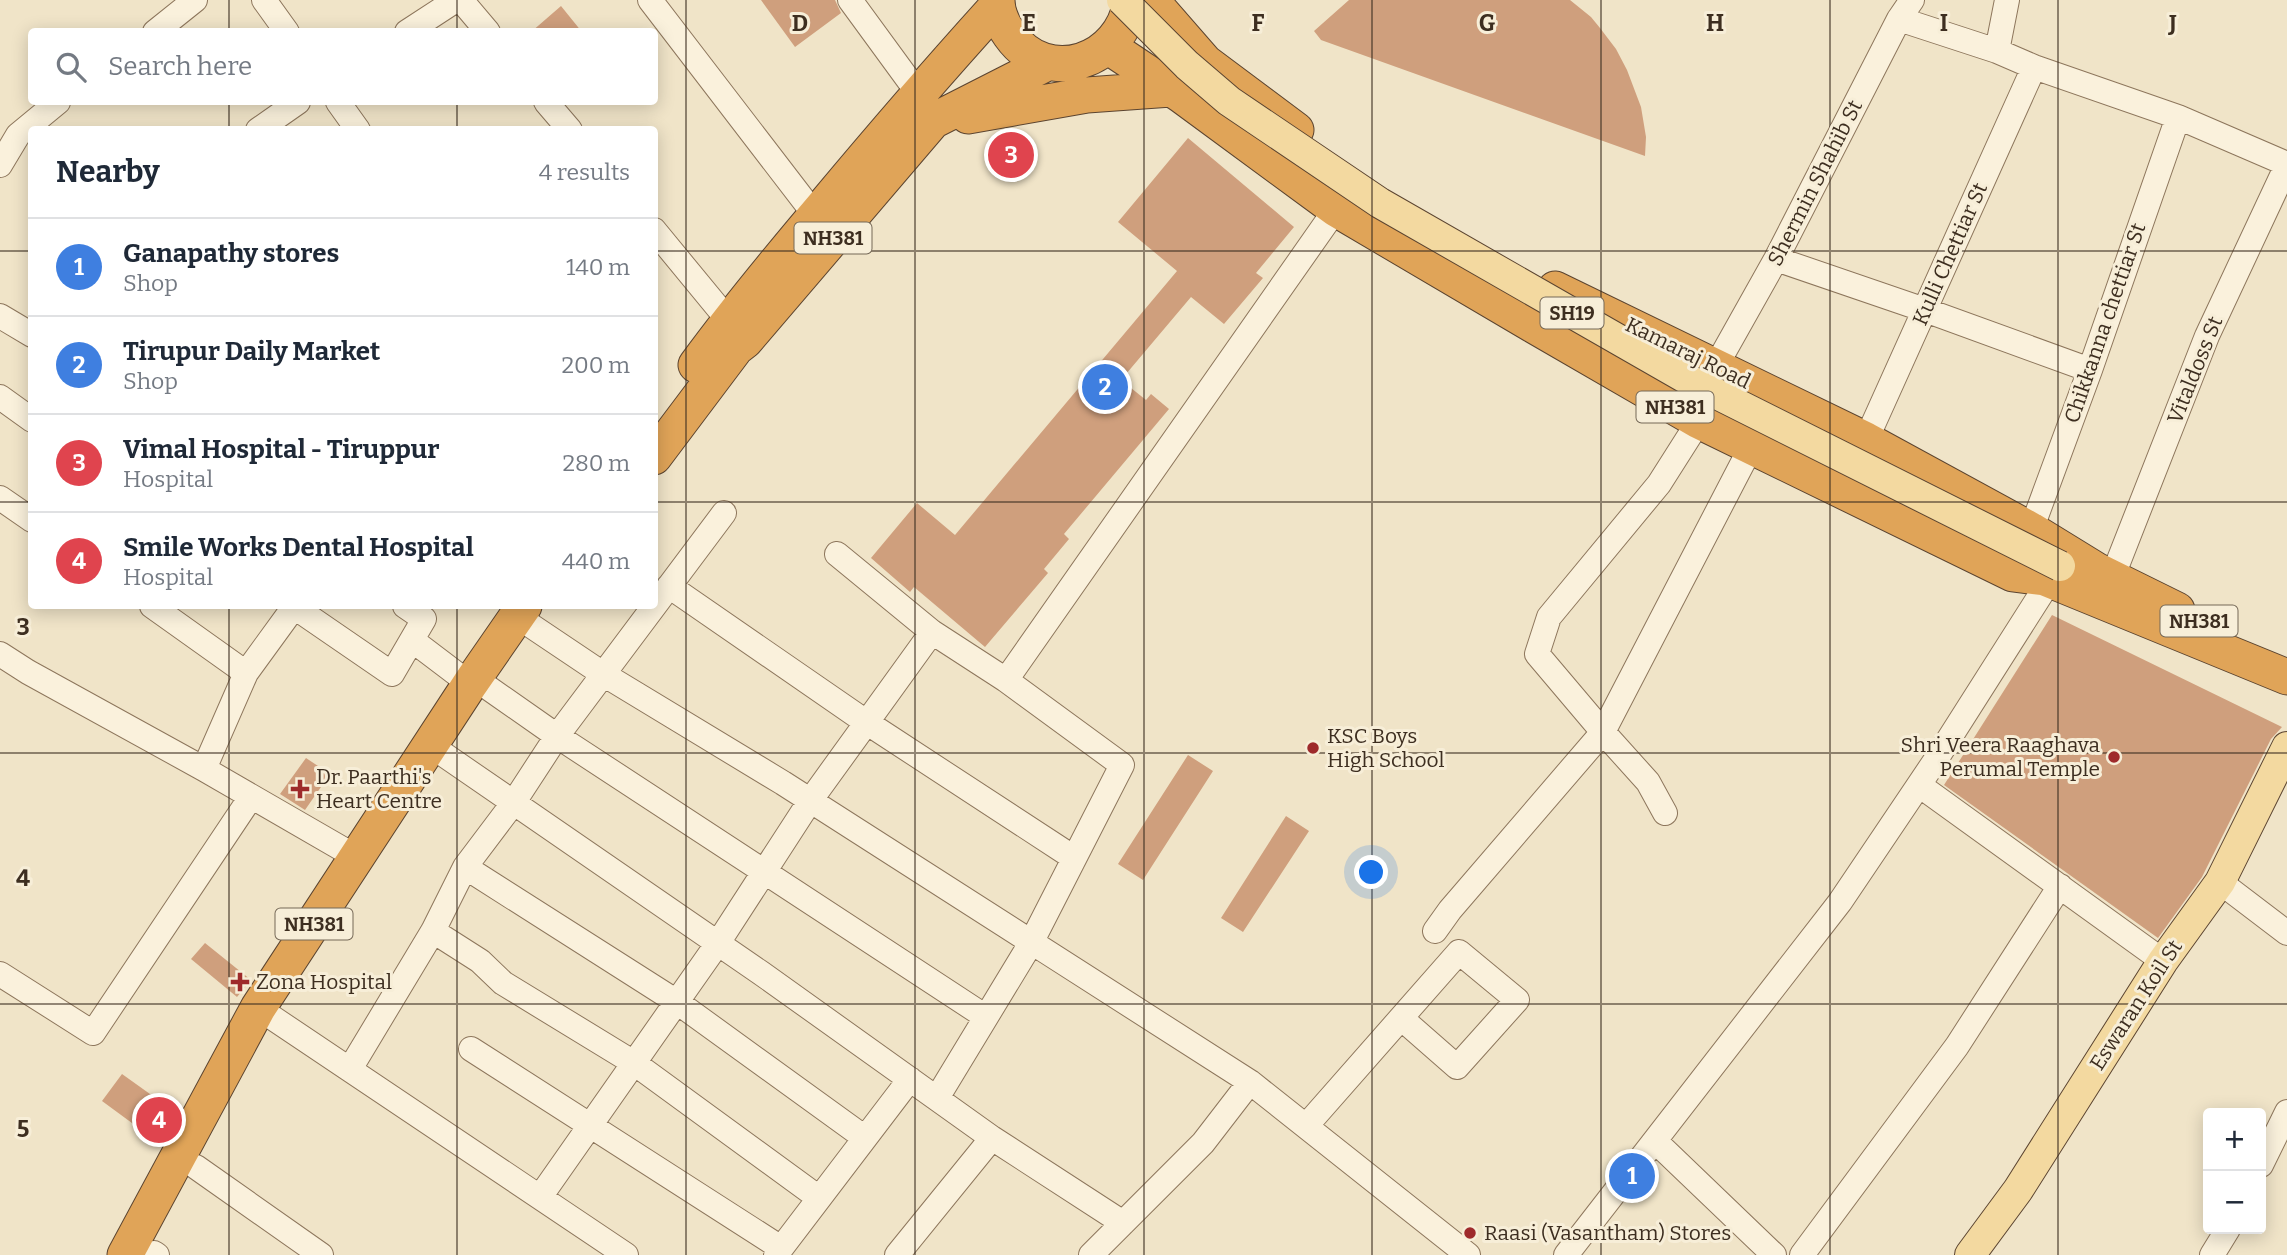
<!DOCTYPE html>
<html lang="en">
<head>
<meta charset="utf-8">
<style>
	:root { --surface:#fff; --page:#f6f6f7; --text:#1f2937; --muted:#747a83; --line:#e0e1e3; --accent:#2563eb }
	body { margin:0; font-family:Bitter,serif; background:var(--page); color:var(--text) }
	.controls { position:absolute; right:21px; bottom:21px; display:grid; overflow:hidden; border-radius:7px; box-shadow:0 4px 18px #0003 }
	.controls button { width:63px; height:63px; display:grid; place-items:center; padding:0; border:0; border-bottom:2px solid var(--line); background:var(--surface); color:var(--text); font:35px sans-serif }
	.you { position:absolute; left:1372px; top:873px; width:24px; height:24px; margin:-18px; border:5px solid #fff; border-radius:50%; background:#1a73e8; box-shadow:0 0 0 10px #1a73e833 }
	.badge { display:grid; place-items:center; width:46px; height:46px; border-radius:50%; background:var(--accent); color:#fff; font-size:23px; font-weight:700 }
	.pin { position:absolute; translate:-50% -50%; border:4px solid #fff; box-shadow:0 2px 7px #0006 }
	.list { margin:0; padding:0; list-style:none }
	h2 { display:flex; justify-content:space-between; align-items:center; height:91px; margin:0; padding:0 28px; font-size:30px }
	h2 small { font-size:23px; font-weight:400; color:var(--muted) }
	.list li { display:grid; grid-template-columns:46px 1fr auto; gap:21px; align-items:center; box-sizing:border-box; height:98px; padding:0 28px; border-top:2px solid var(--line) }
	.list b { display:block; font-size:26px; white-space:nowrap }
	.list p { margin:0; font-size:23px; white-space:nowrap; color:var(--muted) }
	.list em { font-size:23px; font-style:normal; color:var(--muted) }
	.icon { flex:none; width:38px; height:38px; fill:none; stroke:currentColor; stroke-width:2; stroke-linecap:round; stroke-linejoin:round }
	.map { position:relative; flex:none; width:2287px; height:1255px; overflow:hidden }
	.search { position:absolute; background:var(--surface); box-shadow:0 4px 18px #0003; left:28px; top:28px; width:630px; height:77px; display:flex; align-items:center; gap:18px; box-sizing:border-box; padding:0 24px; border-radius:7px; color:var(--muted); font-size:26px }
	.panel { position:absolute; background:var(--surface); box-shadow:0 4px 18px #0003; left:28px; top:126px; width:630px; height:483px; border-radius:7px }
	.map>svg:first-child { display:block }
	.building { fill:#cf9f7d }
	.lines { fill:none; stroke-linecap:round; stroke-linejoin:round }
	.minor-casing { stroke:#8d765c; stroke-width:26 }
	.major-casing { stroke:#5b4430; stroke-width:32 }
	.highway-casing { stroke:#5b4430; stroke-width:37 }
	.minor { stroke:#faf1dc; stroke-width:24 }
	.major { stroke:#f3d9a0; stroke-width:30 }
	.highway { stroke:#e0a458; stroke-width:35 }
	.major-bridge-casing { stroke:#5b4430; stroke-width:32; stroke-linecap:butt }
	.major-bridge { stroke:#f3d9a0; stroke-width:30 }
	.grid { fill:none; stroke:#3d2e20; stroke-width:2; stroke-opacity:0.55 }
	.poi-dot { fill:#9e2a2b; stroke:#f7eed8; stroke-width:2.5 }
	.labels { text-anchor:middle; dominant-baseline:central; stroke-width:6; stroke-linejoin:round; paint-order:stroke }
	.shield { fill:#f7eed8; stroke:#756857; stroke-width:2 }
	.shield-label { font-size:19px; font-weight:bold; fill:#3d2e20 }
	.street-label { font-size:21px; fill:#3d2e20; stroke:#f7eed8 }
	.poi-label { font-size:21px; fill:#3d2e20; stroke:#f7eed8; text-anchor:start }
	.grid-label { font-size:23px; text-anchor:middle; font-weight:bold; fill:#3d2e20; stroke:#f7eed8; stroke-width:6; stroke-linejoin:round; paint-order:stroke }
</style>
</head>
<body>
<div class="map">
<svg width="2287" height="1255" viewBox="0 0 2287 1255">
	<rect width="100%" height="100%" fill="#f0e4c8"/>
	<!-- building -->
	<path class="building" d="M761,0H835L841,13L795,47Z
		M1349,0H1570L1591,17L1600,28L1616,49L1627,70L1641,107L1646,137L1645,156L1321,40L1314,31Z
		M561,6L582,32H531Z
		M1188,138L1294,227L1256,273L1263,278L1224,324L1191,297L1121,380L1146,400L1151,394L1169,409L1064,534L1069,539L1044,569L1048,573L985,647L914,587L910,592L871,558L917,503L955,535L1177,271L1118,222Z
		M2052,615L2282,727L2271,739L2202,877L2158,938L1944,785Z
		M1188,755L1213,771L1143,880L1118,864Z
		M306,758L330,774L305,810L280,794Z
		M1286,816L1309,831L1243,932L1221,918Z
		M205,943L251,980L237,997L191,959Z
		M122,1074L171,1109L151,1137L102,1101Z"/>
	<g class="lines">
		<!-- minor casing -->
		<g class="minor-casing">
			<path id="minor" d="M264,0L287,32
				M461,0L488,32
				M650,0L815,215
				M850,0L918,93
				M1899,19L1997,51L2034,67L2178,117L2287,164
				M155,32L195,0
				M407,32L456,0
				M1997,51L2007,0
				M338,102L358,130
				M546,102L570,130
				M258,130L298,102
				M0,165L18,135L58,102
				M654,230L738,332
				M1776,259L1925,310L2090,370
				M0,316L32,335
				M1716,366L1776,259L1899,19L1912,0
				M0,397L32,420
				M1699,421L1659,484L1549,617L1537,654L1603,732L1751,447
				M1866,440L2034,67
				M0,498L32,520
				M2031,530L2090,370L2178,117
				M837,554L932,632
				M2112,578L2207,336L2287,165
				M669,586L866,722L1074,858
				M152,606L246,673
				M293,606L392,674L424,619L405,606
				M518,614L530,625L603,674L783,783L1250,1082L1468,1255
				M412,640L470,684
				M0,654L28,672L204,769L358,858
				M487,687L557,736L986,1017
				M443,754L761,973L992,1138L1123,1223
				M204,769L246,673L294,607
				M1919,785L2163,961
				M465,867L677,1002L865,1138
				M2220,882L2287,933
				M433,931L480,961L503,983L634,1063L819,1198
				M1435,931L1450,910L1603,732L1648,782L1665,813
				M0,974L93,1033L251,797
				M258,1008L626,1255
				M471,1049L781,1248
				M350,1069L433,931L465,867L514,802L557,736L724,513
				M937,1098L1031,943L1122,765L1006,680L1336,209
				M1306,1126L1459,952L1517,1000L1457,1067L1401,1018
				M1655,1141L1774,1255
				M2261,1165L2287,1112
				M196,1167L321,1255
				M540,1197L718,943L810,801L932,632L1006,680
				M154,1253L157,1255
				M776,1255L910,1079
				M897,1255L992,1138
				M1091,1255L1203,1143L1250,1082
				M1566,1255L1840,902L1935,761L2050,580
				M1802,1255L1957,1046L2060,886
				M2212,1255L2228,1229"/>
		</g>
		<!-- major casing -->
		<g class="major-casing">
			<path id="major" d="M1970,1255L2018,1190L2163,961L2220,882L2287,747"/>
		</g>
		<!-- highway casing -->
		<g class="highway-casing">
			<path id="highway" d="M997,0C997,13 1003,25 1010,35C1047,88 1123,62 1131,0
				M1151,0L1205,62L1296,130
				M1109,47L1181,95L1336,209L1533,325L1699,421L2013,574L2045,578L2287,677
				M968,116L1087,95L1171,89L1178,84
				M1555,289L1866,440L2031,530L2096,570L2177,610
				M696,365C737,309 781,256 826,203C882,136 939,70 997,6
				M654,457L736,348L745,341L933,121L1049,62
				M125,1255L258,1008L470,684L524,606"/>
		</g>
		<!-- minor -->
		<use href="#minor" class="minor"/>
		<!-- major -->
		<use href="#major" class="major"/>
		<!-- highway -->
		<use href="#highway" class="highway"/>
		<!-- major-bridge casing -->
		<g class="major-bridge-casing">
			<path id="major-bridge" d="M1122,0L1187,65L1229,101L1380,203L1689,380L2060,566"/>
		</g>
		<!-- major-bridge -->
		<use href="#major-bridge" class="major-bridge"/>
	</g>
	<!-- grid -->
	<path class="grid" d="M229,0V32M457,0V32M686,0V1255M915,0V1255M1144,0V1255M1372,0V1255M1601,0V1255M1830,0V1255M2058,0V1255M229,102V130M457,102V130M0,251H32M654,251H2287M0,502H32M654,502H2287M229,606V1255M457,606V1255M0,753H2287M0,1004H2287"/>
	<!-- markers -->
	<g class="poi-dot">
		<circle cx="1313" cy="748" r="7"/>
		<circle cx="2114" cy="757" r="7"/>
		<path d="M296.5 778.5h7v7h7v7h-7v7h-7v-7h-7v-7h7z"/>
		<path d="M236.5 971.5h7v7h7v7h-7v7h-7v-7h-7v-7h7z"/>
		<circle cx="1470" cy="1233" r="7"/>
	</g>
	<g class="labels">
		<!-- shield labels -->
		<g class="shield">
			<rect x="794.5" y="222.5" width="77" height="31" rx="5"/>
			<rect x="1540.5" y="297.5" width="63" height="31" rx="5"/>
			<rect x="1636.5" y="391.5" width="77" height="31" rx="5"/>
			<rect x="2160.5" y="605.5" width="77" height="31" rx="5"/>
			<rect x="275.5" y="908.5" width="77" height="31" rx="5"/>
		</g>
		<g class="shield-label">
			<text x="833" y="238">NH381</text>
			<text x="1572" y="313">SH19</text>
			<text x="1675" y="407">NH381</text>
			<text x="2199" y="621">NH381</text>
			<text x="314" y="924">NH381</text>
		</g>
		<!-- street labels -->
		<g class="street-label">
			<text transform="translate(1815 183) rotate(-63)">Shermin Shahib St</text>
			<text transform="translate(1950 254) rotate(-66)">Kulli Chettiar St</text>
			<text transform="translate(2105 323) rotate(-71)">Chikkanna chettiar St</text>
			<text transform="translate(1688 353) rotate(26)">Kamaraj Road</text>
			<text transform="translate(2195 370) rotate(-68)">Vitaldoss St</text>
			<text transform="translate(2136 1005) rotate(-57)">Eswaran Koil St</text>
		</g>
		<!-- poi labels -->
		<g class="poi-label">
			<text x="1327" y="736">KSC Boys<tspan x="1327" dy="24">High School</tspan></text>
			<text x="2100" y="745" text-anchor="end">Shri Veera Raaghava<tspan x="2100" dy="24">Perumal Temple</tspan></text>
			<text x="316" y="777">Dr. Paarthi's<tspan x="316" dy="24">Heart Centre</tspan></text>
			<text x="256" y="982">Zona Hospital</text>
			<text x="1484" y="1233">Raasi (Vasantham) Stores</text>
		</g>
	</g>
	<g class="grid-label">
		<text x="800" y="31">D</text>
		<text x="1029" y="31">E</text>
		<text x="1258" y="31">F</text>
		<text x="1487" y="31">G</text>
		<text x="1715" y="31">H</text>
		<text x="1944" y="31">I</text>
		<text x="2173" y="31">J</text>
		<text x="23" y="635">3</text>
		<text x="23" y="886">4</text>
		<text x="23" y="1137">5</text>
	</g>
</svg>
<div class="controls">
<button>+</button>
<button>−</button>
</div>
<div class="you"></div>
<div class="pin badge" style="left:1632px;top:1176px;background:#3f7fe0">1</div>
<div class="pin badge" style="left:1105px;top:387px;background:#3f7fe0">2</div>
<div class="pin badge" style="left:1011px;top:155px;background:#e0444e">3</div>
<div class="pin badge" style="left:159px;top:1120px;background:#e0444e">4</div>
<div class="search"><svg class="icon" aria-label="search" viewBox="0 0 24 24"><circle cx="10" cy="10" r="6"/><path d="M15 15l6 6"/></svg>Search here</div>
<section class="panel">
<h2>Nearby<small>4 results</small></h2>
<ul class="list">
<li><span class="badge" style="background:#3f7fe0">1</span><div><b>Ganapathy stores</b><p>Shop</p></div><em>140 m</em></li>
<li><span class="badge" style="background:#3f7fe0">2</span><div><b>Tirupur Daily Market</b><p>Shop</p></div><em>200 m</em></li>
<li><span class="badge" style="background:#e0444e">3</span><div><b>Vimal Hospital - Tiruppur</b><p>Hospital</p></div><em>280 m</em></li>
<li><span class="badge" style="background:#e0444e">4</span><div><b>Smile Works Dental Hospital</b><p>Hospital</p></div><em>440 m</em></li>
</ul>
</section>
</div>
</body>
</html>
